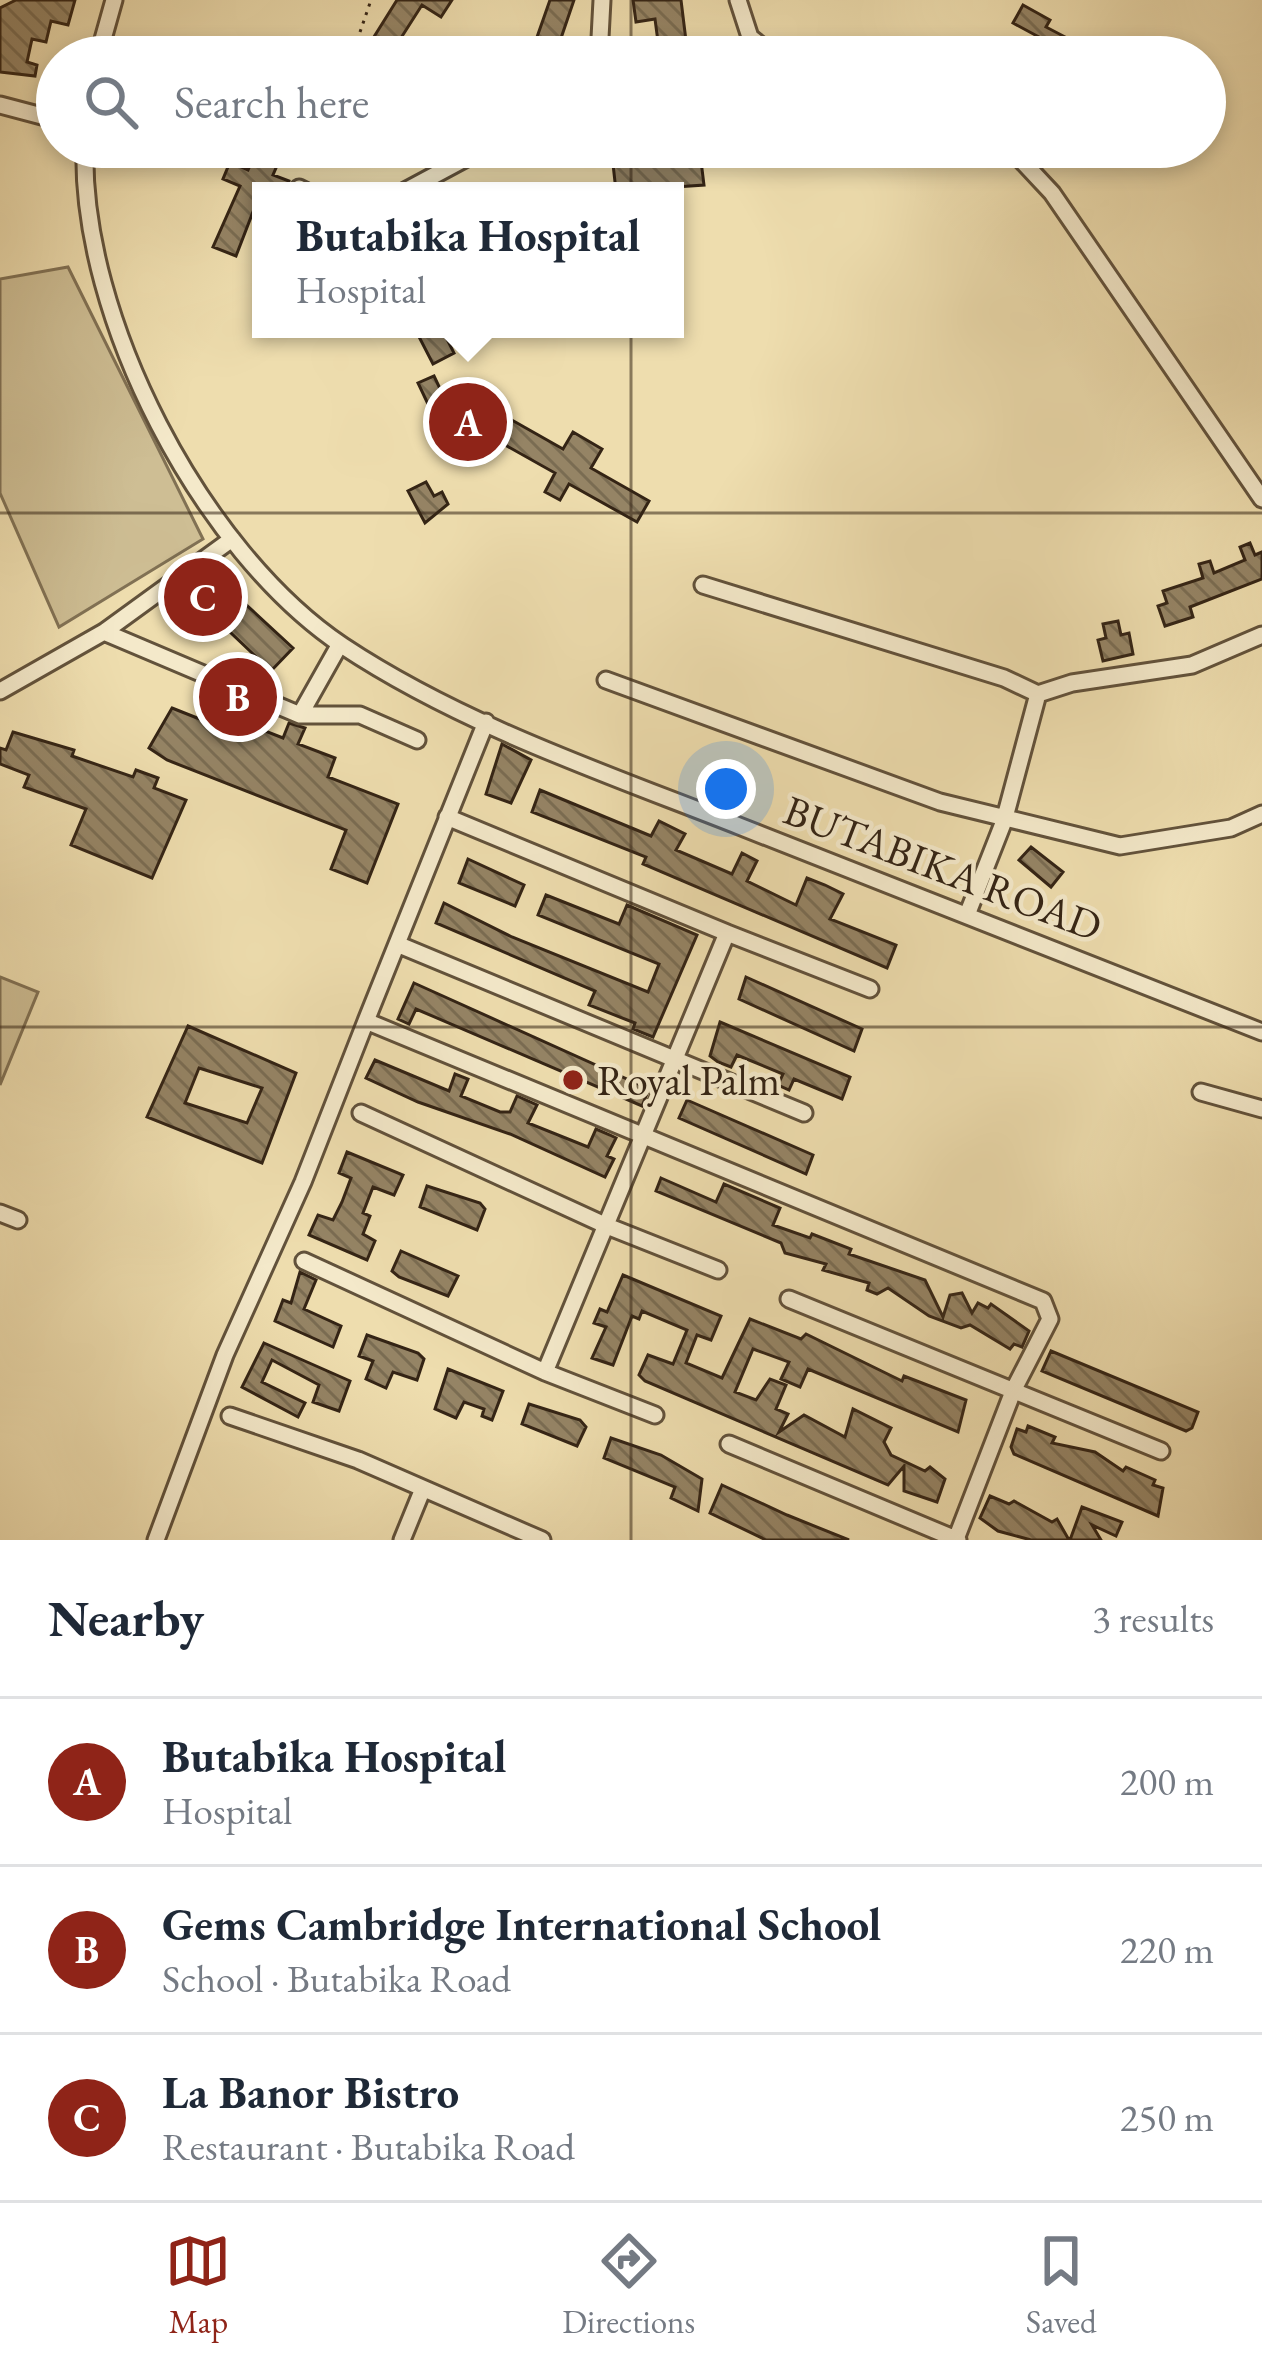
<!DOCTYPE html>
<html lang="en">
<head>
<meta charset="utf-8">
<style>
	:root { --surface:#fff; --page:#f2f2f3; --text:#1f2937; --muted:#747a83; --line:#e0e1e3; --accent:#8f2418 }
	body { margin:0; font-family:"EB Garamond",serif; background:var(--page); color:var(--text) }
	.you { position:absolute; left:726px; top:789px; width:42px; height:42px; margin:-30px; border:9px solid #fff; border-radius:50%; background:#1a73e8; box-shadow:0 0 0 18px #1a73e833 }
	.badge { display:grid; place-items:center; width:78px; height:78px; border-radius:50%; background:var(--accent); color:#fff; font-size:39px; font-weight:700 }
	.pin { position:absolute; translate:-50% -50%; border:6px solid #fff; box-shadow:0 3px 12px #0006 }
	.popup { position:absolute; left:252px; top:182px; width:432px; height:156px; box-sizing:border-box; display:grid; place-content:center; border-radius:0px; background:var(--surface); filter:drop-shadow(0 3px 9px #0005); font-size:39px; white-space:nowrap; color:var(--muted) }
	.popup b { font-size:45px; color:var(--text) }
	.popup::after { content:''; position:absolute; left:50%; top:100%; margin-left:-24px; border:24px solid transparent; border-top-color:var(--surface) }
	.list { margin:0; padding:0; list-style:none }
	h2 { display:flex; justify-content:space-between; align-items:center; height:156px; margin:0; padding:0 48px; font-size:51px }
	h2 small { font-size:39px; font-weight:400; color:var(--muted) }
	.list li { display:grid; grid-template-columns:78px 1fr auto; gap:36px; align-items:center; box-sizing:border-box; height:168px; padding:0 48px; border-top:3px solid var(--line) }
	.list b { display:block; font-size:45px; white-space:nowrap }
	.list p { margin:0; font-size:39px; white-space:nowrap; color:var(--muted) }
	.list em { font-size:39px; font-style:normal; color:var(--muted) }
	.icon { flex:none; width:66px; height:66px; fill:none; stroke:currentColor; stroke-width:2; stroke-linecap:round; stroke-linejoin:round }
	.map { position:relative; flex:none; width:1262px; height:1540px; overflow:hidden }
	.search { position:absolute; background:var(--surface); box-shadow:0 6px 18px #0003; left:36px; right:36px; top:36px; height:132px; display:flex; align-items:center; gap:30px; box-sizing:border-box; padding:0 42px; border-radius:66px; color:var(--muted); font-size:45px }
	.sheet { height:660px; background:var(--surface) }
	nav { display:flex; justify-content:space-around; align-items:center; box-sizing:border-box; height:168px; border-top:3px solid var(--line); background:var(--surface); font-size:33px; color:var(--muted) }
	nav a { display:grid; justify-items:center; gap:6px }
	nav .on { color:var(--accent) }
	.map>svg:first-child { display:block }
	.grass { fill:#cebe94; stroke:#817154; stroke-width:3 }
	.building { fill:url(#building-back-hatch); stroke:#342415; stroke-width:3; fill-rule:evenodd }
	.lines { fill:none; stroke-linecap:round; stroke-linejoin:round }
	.minor-casing { stroke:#62523b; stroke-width:21 }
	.path { stroke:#342415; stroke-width:3; stroke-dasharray:3 6; stroke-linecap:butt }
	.minor { stroke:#f4e9ca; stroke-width:15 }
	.grid { fill:none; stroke:#342415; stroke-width:3; stroke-opacity:0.55 }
	.poi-dot { fill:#8f2418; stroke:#f4e9ca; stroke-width:4.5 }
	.labels { text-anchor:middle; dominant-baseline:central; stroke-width:9; stroke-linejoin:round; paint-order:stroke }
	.street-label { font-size:42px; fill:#342415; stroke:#f4e9ca }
	.poi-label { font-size:42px; fill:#342415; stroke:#f4e9ca; text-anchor:start }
</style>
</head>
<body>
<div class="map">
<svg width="1262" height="1540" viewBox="0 0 1262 1540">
	<defs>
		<pattern id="building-back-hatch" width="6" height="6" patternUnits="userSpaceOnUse" patternTransform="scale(3)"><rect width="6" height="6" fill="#958465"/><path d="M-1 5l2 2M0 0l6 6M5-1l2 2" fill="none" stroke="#7a6c52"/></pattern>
	</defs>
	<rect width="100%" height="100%" fill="#eeddae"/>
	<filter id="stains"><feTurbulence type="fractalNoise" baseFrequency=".00167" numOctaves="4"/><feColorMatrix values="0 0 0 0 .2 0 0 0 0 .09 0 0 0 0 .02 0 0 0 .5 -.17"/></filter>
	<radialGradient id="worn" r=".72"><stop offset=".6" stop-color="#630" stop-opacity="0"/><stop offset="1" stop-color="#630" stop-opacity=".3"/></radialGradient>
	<!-- grass -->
	<path class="grass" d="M68,267L203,539L59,627L0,493V279Z
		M0,977L38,992L0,1085Z"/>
	<!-- building -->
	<path class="building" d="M16,0H75L68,25L51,21L46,42L32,39L27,62L37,65L35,76L0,72V8Z
		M397,0H452L441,17L422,5L392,52L372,40Z
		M550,0H574L558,47L582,57H530Z
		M633,0H681L688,57H660L655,19L636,22Z
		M1023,5L1050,20L1046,27L1069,39L1063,50L1013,23Z
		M258,147H285L273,175L289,181L287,191H261L236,256L213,247L240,186L223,179L230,162L248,170Z
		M700,153L704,185L616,191L613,164Z
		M415,329H442L454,353L433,364Z
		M434,376L470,452L454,459L418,383Z
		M510,419L563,449L573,432L602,449L591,468L649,501L637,522L569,484L560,500L545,492L555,473L498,441Z
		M426,482L434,496L442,492L448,504L425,523L408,491Z
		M1250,543L1255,555L1262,552V579L1190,607L1193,617L1165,626L1158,606L1167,603L1163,591L1203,578L1199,564L1210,561L1214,573L1245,560L1240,547Z
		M224,573L240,599L293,648L271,671L193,597L214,575Z
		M1118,621L1121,635L1129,633L1133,654L1103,661L1098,640L1106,638L1103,624Z
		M172,708L245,737L250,725L283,738L289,723L305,728L298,744L335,758L328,777L398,804L367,883L331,869L346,830L167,760L149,748Z
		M13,732L74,750L72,756L133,777L136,770L158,778L154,788L186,800L152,878L71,845L86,809L24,787L29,775L0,764V748L6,750Z
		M502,744L531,760L511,803L486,794Z
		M540,790L651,836L659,821L685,834L676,850L732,874L742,853L757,861L747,881L796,905L807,878L825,885L843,894L830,919L896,945L887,968L643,864L646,857L532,812Z
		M1031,847L1063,872L1051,887L1019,860Z
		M468,859L524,885L515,906L459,883Z
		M546,895L619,924L627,905L697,935L653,1037L633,1029L635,1023L589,1005L595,991L436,923L444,903L512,937L648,992L659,964L538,915Z
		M746,977L862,1029L854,1051L739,999Z
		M414,983L649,1089L642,1106L416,1009L409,1024L398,1019Z
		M720,1022L850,1077L842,1099L794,1079L789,1090L778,1085L783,1074L737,1055L731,1067L718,1062L710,1056Z
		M188,1026L296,1073L262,1163L147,1117ZM199,1068L262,1088L247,1123L185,1103Z
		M375,1060L449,1091L455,1074L468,1079L461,1096L500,1112H510L517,1096L537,1105L528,1123L588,1147L596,1129L610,1135L616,1138L607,1156L614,1159L605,1177L510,1134L418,1102L366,1078Z
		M687,1100L813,1155L806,1174L679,1118Z
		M347,1152L403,1175L394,1195L373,1187L363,1213L370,1216L363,1234L375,1241L367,1260L309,1235L318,1215L333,1220L342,1202L351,1178L339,1173Z
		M661,1178L716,1202L724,1184L780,1208L773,1225L810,1238L812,1234L851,1249L849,1254L925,1280L943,1317L950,1295L962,1293L972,1313L978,1303L988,1308L991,1304L1029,1331L1022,1347L1014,1344L1010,1349L970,1325L961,1328L929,1316L888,1288L877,1294L867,1290L869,1283L823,1270L826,1264L785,1253L781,1243L656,1191Z
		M427,1186L480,1203L485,1209L477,1230L420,1207Z
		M401,1251L458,1276L448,1296L399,1277L392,1271Z
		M300,1272L316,1280L304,1309L341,1326L333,1347L275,1321L283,1300L291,1303Z
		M623,1275L721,1316L711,1340L697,1335L686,1363L722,1378L750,1319L801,1339L806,1334L902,1381L904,1376L966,1400L958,1432L808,1369L800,1387L781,1379L789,1362L753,1349L735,1392L756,1400L770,1379L786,1385L776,1409L788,1414L779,1432L804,1415L845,1437L853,1409L891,1428L884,1442L891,1455L925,1471L930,1467L945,1479L937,1502L904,1491V1466L888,1485L645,1381L639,1375L648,1355L673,1364L687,1330L642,1311L639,1319L632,1316L613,1365L592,1358L606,1327L594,1323L600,1309L607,1312Z
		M367,1335L418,1353L424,1359L417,1380L393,1372L386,1388L366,1379L373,1361L359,1356Z
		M264,1343L350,1381L339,1411L313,1402L319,1385L272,1360L262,1382L305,1403L298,1417L242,1387Z
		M1051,1351L1198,1412L1192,1428L1186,1431L1042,1371Z
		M448,1369L503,1391L492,1420L482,1416L484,1409L464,1402L456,1418L435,1409Z
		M529,1404L580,1420L586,1427L577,1446L522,1424Z
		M1028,1426L1055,1437L1052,1443L1095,1452L1123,1471L1126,1467L1155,1480L1153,1485L1163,1488L1158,1516L1014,1454L1011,1447L1017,1429L1026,1432Z
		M611,1438L661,1455L702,1479L698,1511L671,1498L675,1487L604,1458Z
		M722,1485L787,1515L849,1540H766L710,1513Z
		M990,1496L1009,1504L1014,1501L1052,1522L1057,1519L1069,1540H1031L998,1531L980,1518Z
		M1082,1507L1122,1522L1116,1536L1092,1525L1101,1540H1070Z"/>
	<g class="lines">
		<!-- minor casing -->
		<g class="minor-casing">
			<path id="minor" d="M738,0L750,37L775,57
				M98,57L114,0
				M599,57L602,0
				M0,105L57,120
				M85,147C80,317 201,551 343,646C462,725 607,774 739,826C914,894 1088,963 1262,1032
				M1009,147L1052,193L1262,499
				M299,188L305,191
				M405,191L487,147
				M703,585L1004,678L1038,694L1072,683L1192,665L1262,635
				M104,632L300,715H360L417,740
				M606,680L940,802L1120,846L1231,828L1262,814
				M0,691L104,632L232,539
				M300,715L340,644
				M486,722L366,1021L1043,1301L1050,1319L1014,1389L956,1539
				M447,817L727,933L545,1372
				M967,915L1004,821L1038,694
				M727,933L870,989
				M397,944L804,1113
				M1201,1092L1262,1109
				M361,1113L607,1226L718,1270
				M0,1213L18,1220
				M304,1261L545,1372L655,1415
				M789,1299L1161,1451
				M230,1416L358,1460L542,1540
				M729,1444L958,1540
				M156,1540L225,1355L303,1182L366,1021
				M402,1540L422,1491"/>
		</g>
		<!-- path -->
		<path class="path" d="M360,32L371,0"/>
		<!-- minor -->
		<use href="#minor" class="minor"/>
	</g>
	<!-- grid -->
	<path class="grid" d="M631,0V57M631,147V1540M0,513H1262M0,1027H1262"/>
	<!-- markers -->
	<circle class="poi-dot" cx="573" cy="1080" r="12"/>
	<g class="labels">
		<!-- street labels -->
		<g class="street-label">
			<text transform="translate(943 868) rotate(21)">BUTABIKA ROAD</text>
		</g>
		<!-- poi labels -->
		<g class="poi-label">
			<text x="597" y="1080">Royal Palm</text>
		</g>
	</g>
	<rect width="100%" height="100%" filter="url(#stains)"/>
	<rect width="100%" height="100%" fill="url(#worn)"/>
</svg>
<div class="you"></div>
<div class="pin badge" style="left:468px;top:422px">A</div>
<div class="popup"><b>Butabika Hospital</b>Hospital</div>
<div class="pin badge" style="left:238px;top:697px">B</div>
<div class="pin badge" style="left:203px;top:597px">C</div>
<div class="search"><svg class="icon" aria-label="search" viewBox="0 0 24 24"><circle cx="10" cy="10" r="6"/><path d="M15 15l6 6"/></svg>Search here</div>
</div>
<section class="sheet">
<h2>Nearby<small>3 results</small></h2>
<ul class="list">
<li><span class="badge">A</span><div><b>Butabika Hospital</b><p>Hospital</p></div><em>200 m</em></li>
<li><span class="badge">B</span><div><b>Gems Cambridge International School</b><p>School · Butabika Road</p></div><em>220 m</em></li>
<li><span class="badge">C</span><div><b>La Banor Bistro</b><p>Restaurant · Butabika Road</p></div><em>250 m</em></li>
</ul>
</section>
<nav>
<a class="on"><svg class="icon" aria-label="map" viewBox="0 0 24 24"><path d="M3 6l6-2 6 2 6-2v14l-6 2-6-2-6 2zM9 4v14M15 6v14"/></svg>Map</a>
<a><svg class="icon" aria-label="directions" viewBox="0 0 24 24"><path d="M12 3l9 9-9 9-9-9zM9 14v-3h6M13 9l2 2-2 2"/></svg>Directions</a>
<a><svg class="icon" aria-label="saved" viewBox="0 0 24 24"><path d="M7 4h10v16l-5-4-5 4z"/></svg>Saved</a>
</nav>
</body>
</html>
